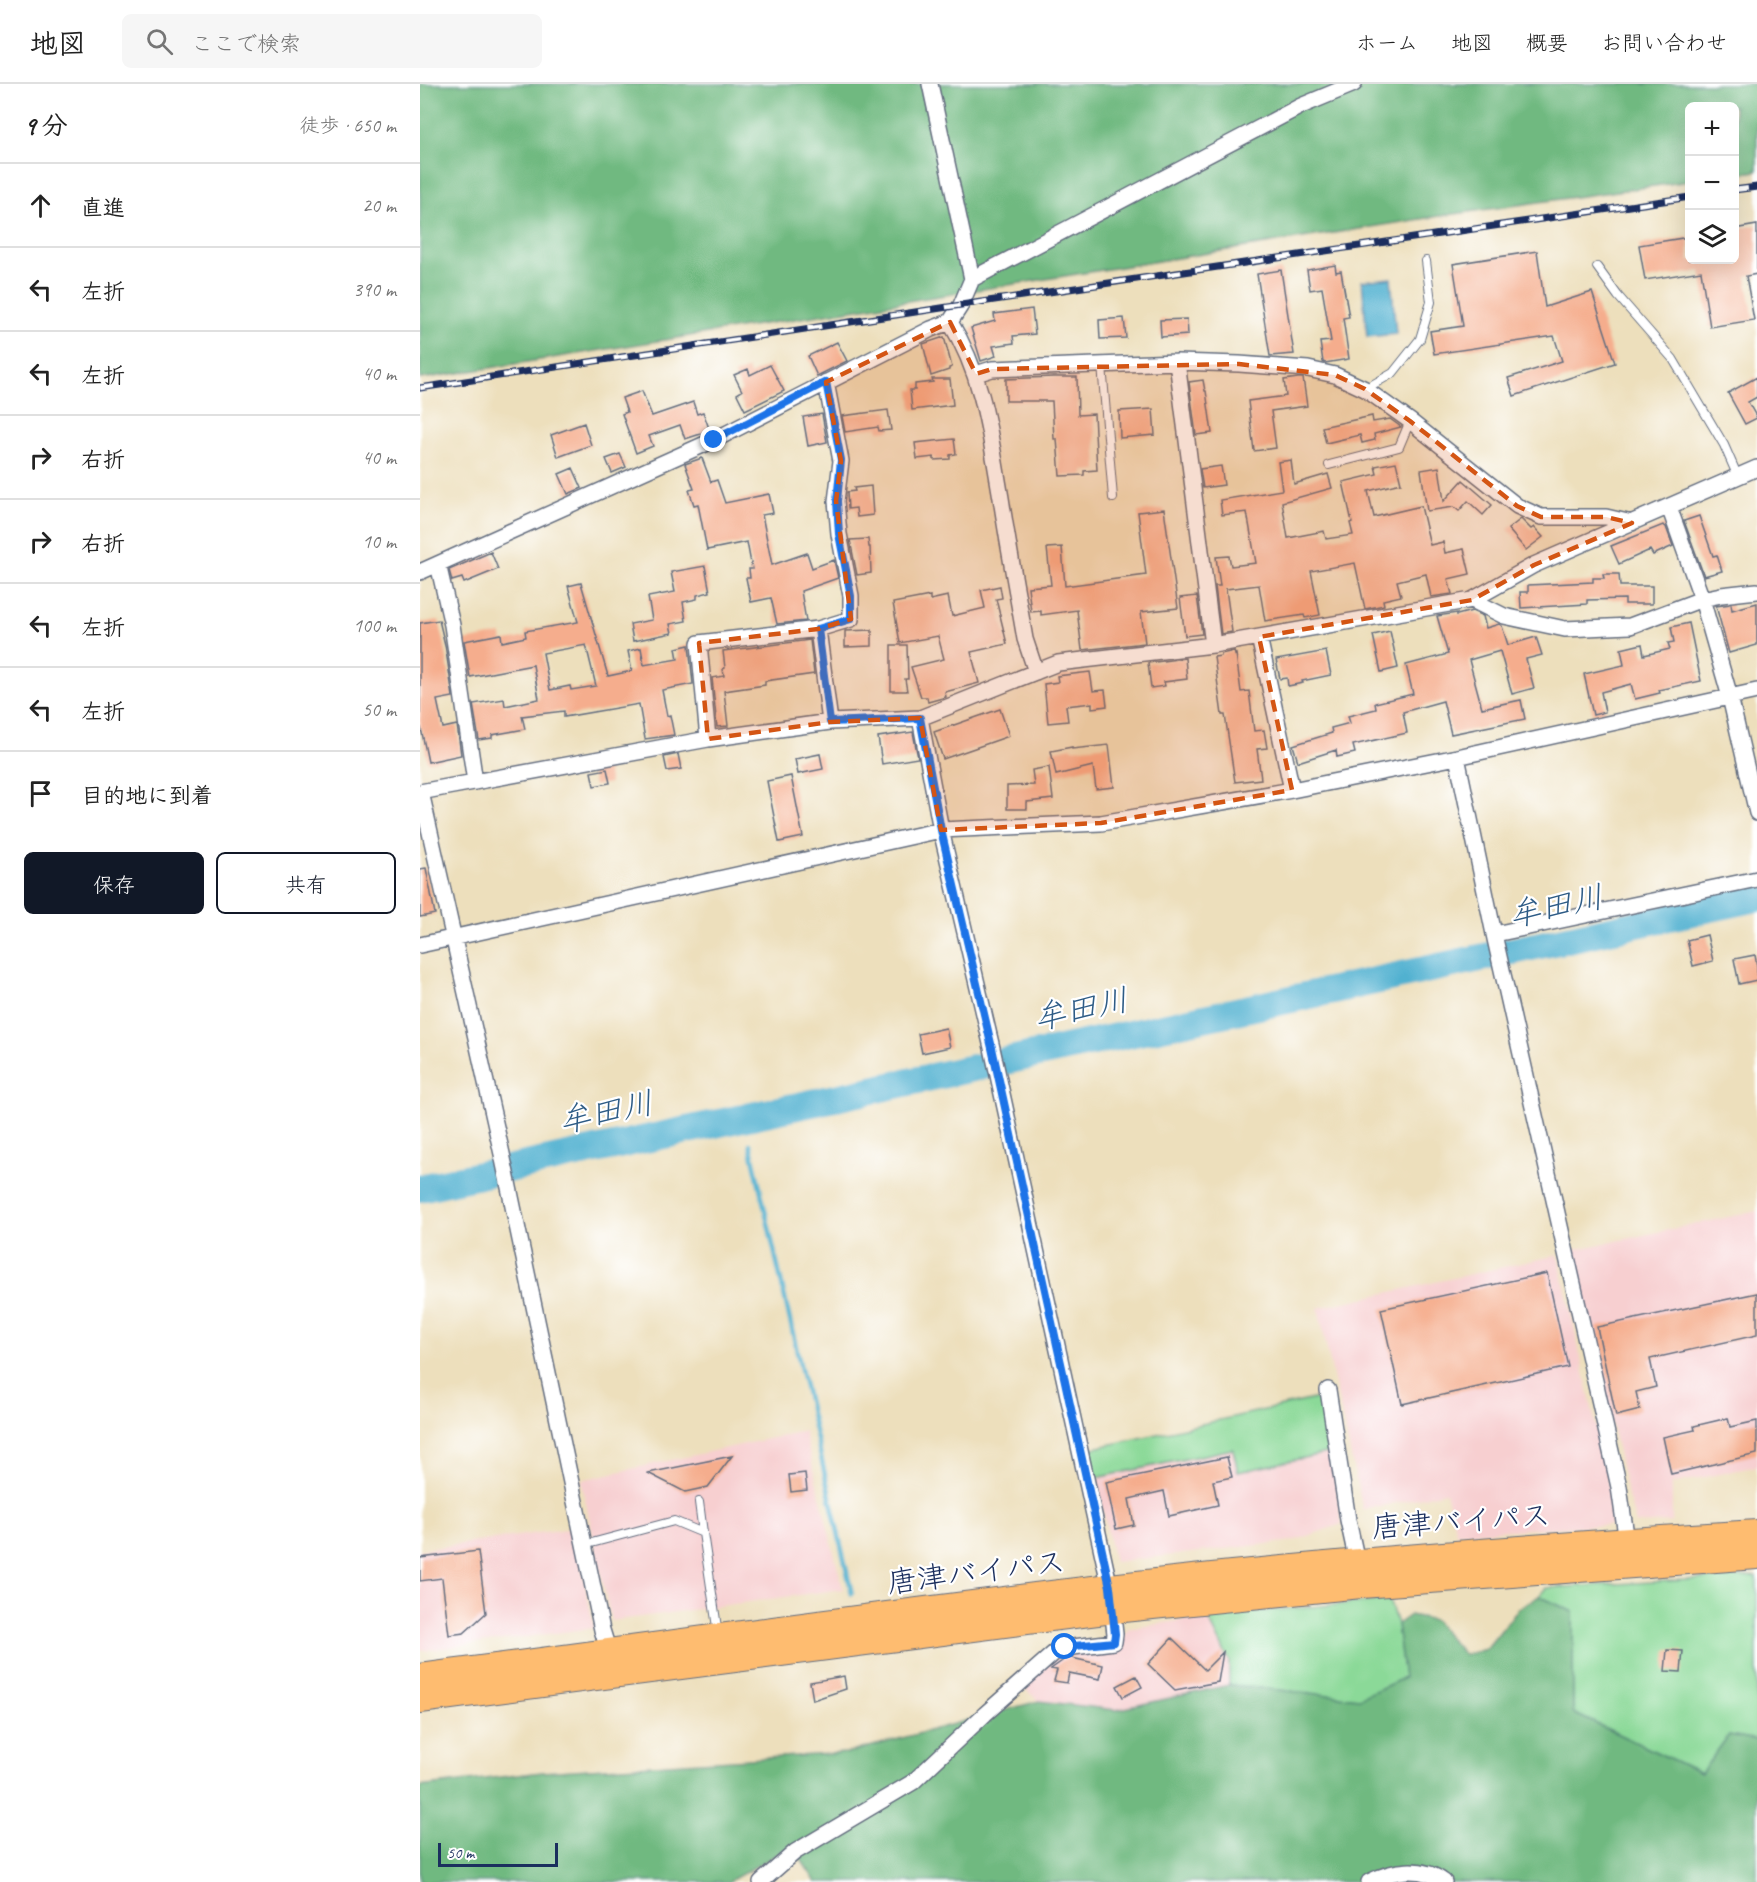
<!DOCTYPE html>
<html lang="ja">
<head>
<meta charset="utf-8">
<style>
	:root { --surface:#fff; --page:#f6f6f6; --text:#222; --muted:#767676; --line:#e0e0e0; --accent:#111827 }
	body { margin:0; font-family:Caveat,"Klee One",sans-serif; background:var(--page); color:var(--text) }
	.controls { position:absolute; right:18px; top:18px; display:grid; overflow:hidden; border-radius:9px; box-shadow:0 6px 24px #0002 }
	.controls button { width:54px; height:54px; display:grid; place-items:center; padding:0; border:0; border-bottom:2px solid var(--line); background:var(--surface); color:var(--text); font:30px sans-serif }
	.scale { position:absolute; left:18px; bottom:15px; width:120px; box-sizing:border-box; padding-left:6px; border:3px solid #1b2f5e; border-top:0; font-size:16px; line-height:21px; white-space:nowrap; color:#1b2f5e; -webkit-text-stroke:4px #fff; paint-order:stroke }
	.stop { position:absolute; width:18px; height:18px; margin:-14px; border:4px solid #1a73e8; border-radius:50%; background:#fff }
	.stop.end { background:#1a73e8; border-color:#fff; box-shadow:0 2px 6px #0008 }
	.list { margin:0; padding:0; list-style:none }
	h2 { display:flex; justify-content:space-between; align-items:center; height:78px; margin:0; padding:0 24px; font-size:26px }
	h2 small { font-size:20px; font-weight:400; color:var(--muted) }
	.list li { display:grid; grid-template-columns:39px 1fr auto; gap:18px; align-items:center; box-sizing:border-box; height:84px; padding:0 24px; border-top:2px solid var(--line) }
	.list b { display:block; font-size:22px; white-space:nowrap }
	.list em { font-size:20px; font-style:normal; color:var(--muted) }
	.actions { display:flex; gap:12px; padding:18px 24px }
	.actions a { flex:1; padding:14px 0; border:2px solid var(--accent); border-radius:9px; text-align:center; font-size:21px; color:var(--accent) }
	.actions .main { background:var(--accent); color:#fff }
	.icon { flex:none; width:33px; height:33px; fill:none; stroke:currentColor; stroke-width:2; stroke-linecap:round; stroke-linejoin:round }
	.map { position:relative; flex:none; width:1337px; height:1798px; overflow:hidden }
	header { display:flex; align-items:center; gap:36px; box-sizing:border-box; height:84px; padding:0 30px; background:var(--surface); border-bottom:2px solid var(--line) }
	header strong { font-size:28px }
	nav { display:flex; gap:33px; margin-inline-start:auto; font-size:21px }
	.search { width:420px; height:54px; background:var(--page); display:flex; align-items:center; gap:15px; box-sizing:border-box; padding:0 21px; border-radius:9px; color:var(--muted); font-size:22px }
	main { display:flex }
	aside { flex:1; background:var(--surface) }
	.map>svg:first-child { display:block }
	.built { fill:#f7cfd0 }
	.green { fill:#8bd998; stroke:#53847b; stroke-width:1.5 }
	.forest { fill:#70b980; stroke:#46746f; stroke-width:1.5 }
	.water { fill:#51b1d0; stroke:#367097; stroke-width:1.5 }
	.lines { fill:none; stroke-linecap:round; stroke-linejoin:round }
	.stream { stroke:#51b1d0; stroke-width:4.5 }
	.river { stroke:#51b1d0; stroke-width:28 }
	.building { fill:#f5ad8d; fill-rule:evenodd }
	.service-casing { stroke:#646d7f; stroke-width:10 }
	.minor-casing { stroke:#646d7f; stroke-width:18 }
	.trunk-casing { stroke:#646d7f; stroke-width:28 }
	.service { stroke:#fff; stroke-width:8 }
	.minor { stroke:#fff; stroke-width:15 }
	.trunk { stroke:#febc70; stroke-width:26 }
	.rail-casing { stroke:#1b2f5e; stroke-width:7 }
	.rail { stroke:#fff; stroke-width:4.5; stroke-dasharray:14; stroke-linecap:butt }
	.route { stroke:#1a73e8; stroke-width:8 }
	.marked { fill:#d45514; fill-opacity:0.2; stroke:#d45514; stroke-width:4.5; stroke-dasharray:12 8; stroke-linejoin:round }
	.labels { text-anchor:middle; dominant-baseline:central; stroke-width:4.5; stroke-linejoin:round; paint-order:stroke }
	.street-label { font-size:30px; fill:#1b2f5e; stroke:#fff }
	.water-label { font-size:32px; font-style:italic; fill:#2e5c86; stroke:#fff }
</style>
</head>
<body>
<header>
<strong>地図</strong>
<div class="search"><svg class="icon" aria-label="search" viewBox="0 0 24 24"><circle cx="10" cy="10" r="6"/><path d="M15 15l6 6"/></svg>ここで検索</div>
<nav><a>ホーム</a><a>地図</a><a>概要</a><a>お問い合わせ</a></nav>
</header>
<main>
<aside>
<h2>9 分<small>徒歩 · 650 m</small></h2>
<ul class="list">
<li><svg class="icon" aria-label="ahead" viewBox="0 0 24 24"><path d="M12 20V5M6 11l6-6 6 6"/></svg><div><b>直進</b></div><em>20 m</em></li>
<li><svg class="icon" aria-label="left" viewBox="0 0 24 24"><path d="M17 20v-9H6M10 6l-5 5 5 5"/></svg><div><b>左折</b></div><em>390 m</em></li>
<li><svg class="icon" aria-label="left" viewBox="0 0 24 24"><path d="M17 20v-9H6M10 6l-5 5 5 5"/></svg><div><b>左折</b></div><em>40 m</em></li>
<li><svg class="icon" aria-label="right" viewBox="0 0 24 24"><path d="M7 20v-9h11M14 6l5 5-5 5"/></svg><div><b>右折</b></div><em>40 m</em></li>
<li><svg class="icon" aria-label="right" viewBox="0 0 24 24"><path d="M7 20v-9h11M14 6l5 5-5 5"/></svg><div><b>右折</b></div><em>10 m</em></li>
<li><svg class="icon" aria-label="left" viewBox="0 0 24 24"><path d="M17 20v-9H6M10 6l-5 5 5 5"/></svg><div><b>左折</b></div><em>100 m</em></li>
<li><svg class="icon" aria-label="left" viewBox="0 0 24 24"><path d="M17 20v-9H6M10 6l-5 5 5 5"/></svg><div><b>左折</b></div><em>50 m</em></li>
<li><svg class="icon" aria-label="arrive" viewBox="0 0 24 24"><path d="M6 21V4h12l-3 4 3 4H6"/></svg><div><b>目的地に到着</b></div></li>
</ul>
<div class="actions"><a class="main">保存</a><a>共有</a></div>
</aside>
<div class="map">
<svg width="1337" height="1798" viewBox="0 0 1337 1798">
	<rect width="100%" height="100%" fill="#fff"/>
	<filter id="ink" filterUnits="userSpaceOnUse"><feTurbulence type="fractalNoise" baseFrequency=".0167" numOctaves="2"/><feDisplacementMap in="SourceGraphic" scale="12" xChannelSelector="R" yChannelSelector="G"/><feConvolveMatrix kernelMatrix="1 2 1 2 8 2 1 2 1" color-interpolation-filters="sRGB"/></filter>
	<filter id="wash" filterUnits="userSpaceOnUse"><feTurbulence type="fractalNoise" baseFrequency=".008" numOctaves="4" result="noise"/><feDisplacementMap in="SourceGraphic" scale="24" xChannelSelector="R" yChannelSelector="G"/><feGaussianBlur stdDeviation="1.35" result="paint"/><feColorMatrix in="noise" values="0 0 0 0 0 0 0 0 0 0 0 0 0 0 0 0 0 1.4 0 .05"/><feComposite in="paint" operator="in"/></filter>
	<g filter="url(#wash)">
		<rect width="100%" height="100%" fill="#eddfbc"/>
		<!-- built -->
		<path class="built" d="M1337,1127V1382L1252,1400V1438L1216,1440L1207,1409L1153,1166Z
			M1138,1171L1191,1410V1441L1036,1449L1026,1408L943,1426L898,1224Z
			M384,1347L423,1505L191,1537L161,1396Z
			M813,1365L819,1388L912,1368L922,1440L873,1457L694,1478L676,1394Z
			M154,1444L174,1544L0,1567V1466Z
			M787,1532L809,1577V1601L696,1626L619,1617L603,1603L638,1571L700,1561L708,1545Z"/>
		<!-- green -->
		<path class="green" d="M903,1313L912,1368L818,1388L813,1365L676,1394L670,1365Z
			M1337,1492V1656L1309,1651L1281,1689L1153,1629V1528L1119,1512L1126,1504Z
			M969,1516L977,1540L984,1594L939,1614L809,1601V1577L787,1532Z"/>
		<!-- forest -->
		<path class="forest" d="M0,0H1337V87L1315,90L1314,22H1270L1269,97L1020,132L0,295Z
			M1119,1512L1153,1528V1629L1281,1689L1309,1651L1337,1656V1798H396L372,1762L308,1798H0V1703L122,1688L427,1669L619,1617L696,1626L809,1601L939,1614L984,1594L977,1540L990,1531L1014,1536L1044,1571L1066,1565L1099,1524Z"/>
		<!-- water -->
		<path class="water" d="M971,194L976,250L947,253L942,197Z"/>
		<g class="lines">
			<!-- stream -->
			<path class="stream" d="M330,1060L432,1510"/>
			<!-- river -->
			<path class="river" d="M0,1104L1337,814"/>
		</g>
		<g id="blocks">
			<!-- building -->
			<path class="building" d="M1337,141V190L1326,192L1334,236L1290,243L1281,187L1225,196L1219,161L1269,153V176H1314V145Z
				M1117,167L1125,223L1172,208L1195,279L1094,312L1088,294L1142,277L1134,252L1014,270L1010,247L1043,242L1033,180Z
				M915,181L916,188L921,187L929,233L923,234L929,275L905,279L903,278L900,258L911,257L902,204L890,206L887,186Z
				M861,186L874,270L850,272L837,190Z
				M612,225L615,250L593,252L594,259L573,262L576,272L561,277L551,244L575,237L574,230Z
				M704,234L706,254L680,255L679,236Z
				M767,235L768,251L741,253L740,236Z
				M524,253L532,283L529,284V286L511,292L503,260Z
				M417,258L427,277L397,292L388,272Z
				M350,281L364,307L325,326L317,310L322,307L314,291L328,285L330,291Z
				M633,293H657L658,331L674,330L677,386L664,387V391L640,392L637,355H634L632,317H586V295Z
				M1337,293V313L1328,318L1337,334L1325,340L1308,309Z
				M878,294H883L887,322L851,327L856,364L834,367L828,317L866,312L864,296Z
				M512,295H530L533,321L492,326L490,306H495V300L513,298Z
				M783,296L785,307H786L792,349L776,351L769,298Z
				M222,307L232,332L273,318L277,330L283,328L290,347L265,355L260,341L229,352L233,362L216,369L202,330L207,328L202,314Z
				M733,325L735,351L700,354L699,327Z
				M468,326L471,346L459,347L458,343L425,348L422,332Z
				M402,330L407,358L388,362L383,333Z
				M952,332L953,338L970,335L981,343L954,350L955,356L942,359L940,351L906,359L902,343Z
				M164,339L171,361L138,373L131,351Z
				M534,355L536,370L530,371V375L514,376V373L497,375L495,359Z
				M200,370L206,383L192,389L186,375Z
				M282,374L291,398L297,396L305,419L349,410L353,429L342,431L352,481L387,469L392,484L414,476L418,494L381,507L386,537L357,540L351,514L331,518L326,494H330L329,485H332L327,458L287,466L278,420L274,421L269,406L274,405L265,380Z
				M871,376L874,400L908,390L912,404L862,418L868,454L904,447L906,455L933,451L930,439L932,438L923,398L957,390L955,382L976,378L981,399L948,407L954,433L1001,422L1010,461L1023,458L1025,469L1044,465L1050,490L1028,495L1032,510L1011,513L1006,490L977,497L981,512L963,516L964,521L945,525L935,479L891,487L900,531L885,534L884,531L845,537L839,501L806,505L812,548L801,550L795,502H800L796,473L809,472L811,482L836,479L827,428L802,431L800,416L862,406L858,378Z
				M801,382L804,401L783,404L780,385Z
				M1019,383L1024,417L1043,396L1072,421L1063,431L1048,417L1039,427L1034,423L1007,427L1001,386Z
				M153,384L162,404L148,410L139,390Z
				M451,402L453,431L437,433L436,424L428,425L427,408L435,407L434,404Z
				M744,425L758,524L721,528L725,559L662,566L657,526L621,531V527L611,528L608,503L631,501L627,464L642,463L645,502L726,491L718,428Z
				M1279,432L1293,472L1297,471L1302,487L1284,492L1264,437Z
				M1101,435L1111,445L1114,443L1123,453L1106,466L1088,445Z
				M1243,441L1246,443L1253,462L1233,471L1230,466L1199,480L1191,462Z
				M448,455L449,463H450L451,489L437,491L430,456Z
				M71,468L78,485L44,499L42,494L32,497L29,486Z
				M285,482L290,508L277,511V515L263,518L266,537L250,540L252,549L213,557L210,540L232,536L228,513L255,508L251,488Z
				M1183,490H1199L1200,502H1232V520H1205V515L1167,516V520L1101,524L1100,508H1108V501L1173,498V494H1184Z
				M161,499L188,592L212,587L208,567L221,564L224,581L258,575L256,564L269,561L273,600L242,606L247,632L250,631L254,651L225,655L219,620L144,633V627L102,632L105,645L72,651V654L59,656L53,620L84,615L85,622L119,615L113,581L50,593L44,557L81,550L82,558L106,553L105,547L158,538L148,502ZM166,561L176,602L151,606L150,602L130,606L123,569Z
				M580,502L582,514L576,515L587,560L551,568L559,599L525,608L526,613L508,618L507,613H501L491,583L524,575L518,552L480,559L473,519L510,512V516L528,512L532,532L565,524L561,506Z
				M777,512L782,550L765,552L760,514Z
				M1337,519V561L1309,569L1296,522L1311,520L1312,526Z
				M1052,527L1063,532L1066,544L1079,540L1082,542L1088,561L1116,553L1122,571L1106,575L1114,604L1092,610L1080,567L1049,576L1062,624L1101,616L1105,635L1031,650L1023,617L983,628L987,649L933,661L935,669L917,673L916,666L878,678L873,661L912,649L911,644L930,639L928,632L956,625L955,619L993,610L986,581L1028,570L1017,532L1037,529V531Z
				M19,536L25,561L33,613L17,616L23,644L37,641L41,671L8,678L1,644L0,645V539Z
				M1269,539L1281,597L1239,606L1240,609L1215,615L1211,600L1181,608L1185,628L1173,631L1164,590L1204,581L1201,565L1222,560L1224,571L1250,565L1248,559L1254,558L1251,543Z
				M452,546V562L425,563V547Z
				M970,547L978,584L961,588L953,551Z
				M390,556L394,590L345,597V601L304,607L308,642L297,643L292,594L304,592L303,585L305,584L303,567Z
				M471,561H487L488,595H485L487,607H471Z
				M814,567L815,571L816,570L821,608L829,607L834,647L844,646L847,664L837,665L841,695L815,698L805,631H802L794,573L801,572V570Z
				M906,567L911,591L882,597L883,599L868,602L867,594L860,595L856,576Z
				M765,574L767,595L744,598L745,602L731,604L728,579Z
				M670,588L673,607L685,606L687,622L672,624V619L646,622L648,637L628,639L624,600L638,598L637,592Z
				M580,625L589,652L523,675L514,648Z
				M493,648L498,674L462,680L458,653Z
				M689,661L694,703L676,705L673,682L636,691L631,667L652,663V665Z
				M258,670L261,685L247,687L244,673Z
				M400,670L403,685L378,690L375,675Z
				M629,683L633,715L607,718V725H587V702L614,701L612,686Z
				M187,685L190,699L174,702L171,688Z
				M371,692L383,753L359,758L347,697Z
				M6,784L15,830L0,833V785Z
				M1287,851L1293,877L1273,882L1267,856Z
				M1335,871L1337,882V896L1319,900L1314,875Z
				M526,944L530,963L502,969L498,950Z
				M1127,1189L1148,1283L982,1320L961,1225Z
				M1337,1209V1251L1230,1275L1236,1303L1216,1308L1220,1326L1196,1332L1177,1243Z
				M1308,1334L1310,1343L1337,1337V1370L1251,1390L1243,1353L1275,1346L1274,1342Z
				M312,1372L288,1403L265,1408L228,1389Z
				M807,1373L812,1393L793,1397L798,1421L749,1432L744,1407L709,1415L714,1441L696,1445L686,1398Z
				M385,1389L387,1406L371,1408L369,1391Z
				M58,1467L66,1529L44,1549L29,1551L22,1494L0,1497V1474Z
				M752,1554L785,1586L803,1568L798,1598L755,1606L728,1580Z
				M1247,1566L1263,1567L1261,1588L1245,1587Z
				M653,1573L652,1574L683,1581L680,1595L649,1589L647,1599L634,1597L637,1586L631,1585L645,1575Z
				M424,1592L426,1605L393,1616L390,1598Z
				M716,1592L722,1603L703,1613L697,1602Z"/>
		</g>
	</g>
	<g filter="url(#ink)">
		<use href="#blocks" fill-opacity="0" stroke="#646d7f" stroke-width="1.5"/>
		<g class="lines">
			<!-- service casing -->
			<g class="service-casing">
				<path id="service" d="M1177,183L1198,212L1253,275L1304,361L1318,393
					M682,281L693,414
					M945,305L973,289L1000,255L1011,218L1006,177
					M909,381L979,363L990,337
					M279,1418L283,1449
					M164,1461L254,1437L283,1449L298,1550"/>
			</g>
			<!-- minor casing -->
			<g class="minor-casing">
				<path id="minor" d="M552,195L881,22L934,0
					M530,238C564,293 570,351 581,414C588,461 597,508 605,555L616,588
					M757,278L793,561
					M556,290L572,285L757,278L819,280L888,285L915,291L945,305L990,337L1097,422L1121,433H1186L1212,439
					M1249,423L1282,515L1310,613L1337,729
					M18,480L32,541L55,698
					M0,488L294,356L511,245L530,238L541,221L552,195L510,0
					M1052,516L1084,532L1145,545L1210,542L1282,515L1301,511L1337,507
					M398,545L410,638
					M839,553L872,706
					M288,655L279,559L398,545L431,535V512L419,450L416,417L421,377L406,298
					M1037,673L1075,855L1199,1403L1208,1465
					M0,708L288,655L410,638L500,634L638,579L793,561L1052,516L1114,481L1337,384
					M1,708L82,1070L182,1546L191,1575
					M1075,850L1337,795
					M0,861L521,746L681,739L872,706L1037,673L1337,607
					M908,1306L928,1436L937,1478
					M341,1798L375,1768L493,1698L565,1630L634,1569L645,1564L694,1558L695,1550L690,1504L572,964L521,746L500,634
					M949,1798C972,1786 1002,1781 1024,1798"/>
			</g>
			<!-- trunk casing -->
			<g class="trunk-casing">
				<path id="trunk" d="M0,1593C230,1563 460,1530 690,1503C905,1478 1121,1462 1337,1449
					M0,1616L693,1526L941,1501L1337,1472"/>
			</g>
			<!-- service -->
			<use href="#service" class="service"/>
			<!-- minor -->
			<use href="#minor" class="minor"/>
			<!-- trunk -->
			<use href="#trunk" class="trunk"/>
			<!-- rail casing -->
			<g class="rail-casing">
				<path id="rail" d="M1314,106L1337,103
					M0,304L541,221L1270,113"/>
			</g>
			<!-- rail -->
			<use href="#rail" class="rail"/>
		</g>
	</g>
	<g class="lines" filter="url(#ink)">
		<!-- route -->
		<path class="route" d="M294,356L406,298L421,376L417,417L419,450L431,512V535L398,545L410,638L500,634L521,746L572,964L690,1503L695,1550L694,1558L645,1563"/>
	</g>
	<!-- marked area -->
	<path class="marked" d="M530,238L556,290L572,285L819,280L915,291L945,305L990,337L1097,422L1121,433H1186L1212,439L1114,481L1052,516L839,553L872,706L681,739L521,746L500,634L410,638L288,655L279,559L398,545L431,535L416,417L421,377L406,298Z"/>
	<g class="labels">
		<!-- street labels -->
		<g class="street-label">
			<text transform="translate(1041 1437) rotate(-4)">唐津バイパス</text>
			<text transform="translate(556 1488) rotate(-7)">唐津バイパス</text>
		</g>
		<!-- water labels -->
		<g class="water-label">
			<text transform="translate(1136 822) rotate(-12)">牟田川</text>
			<text transform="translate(661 925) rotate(-12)">牟田川</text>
			<text transform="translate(186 1028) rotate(-12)">牟田川</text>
		</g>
	</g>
</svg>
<div class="controls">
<button>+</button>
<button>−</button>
<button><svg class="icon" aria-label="layers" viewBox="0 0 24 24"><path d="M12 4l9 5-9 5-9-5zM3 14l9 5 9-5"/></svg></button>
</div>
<div class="scale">50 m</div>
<div class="stop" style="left:645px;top:1563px"></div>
<div class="stop end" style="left:294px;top:356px"></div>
</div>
</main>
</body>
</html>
